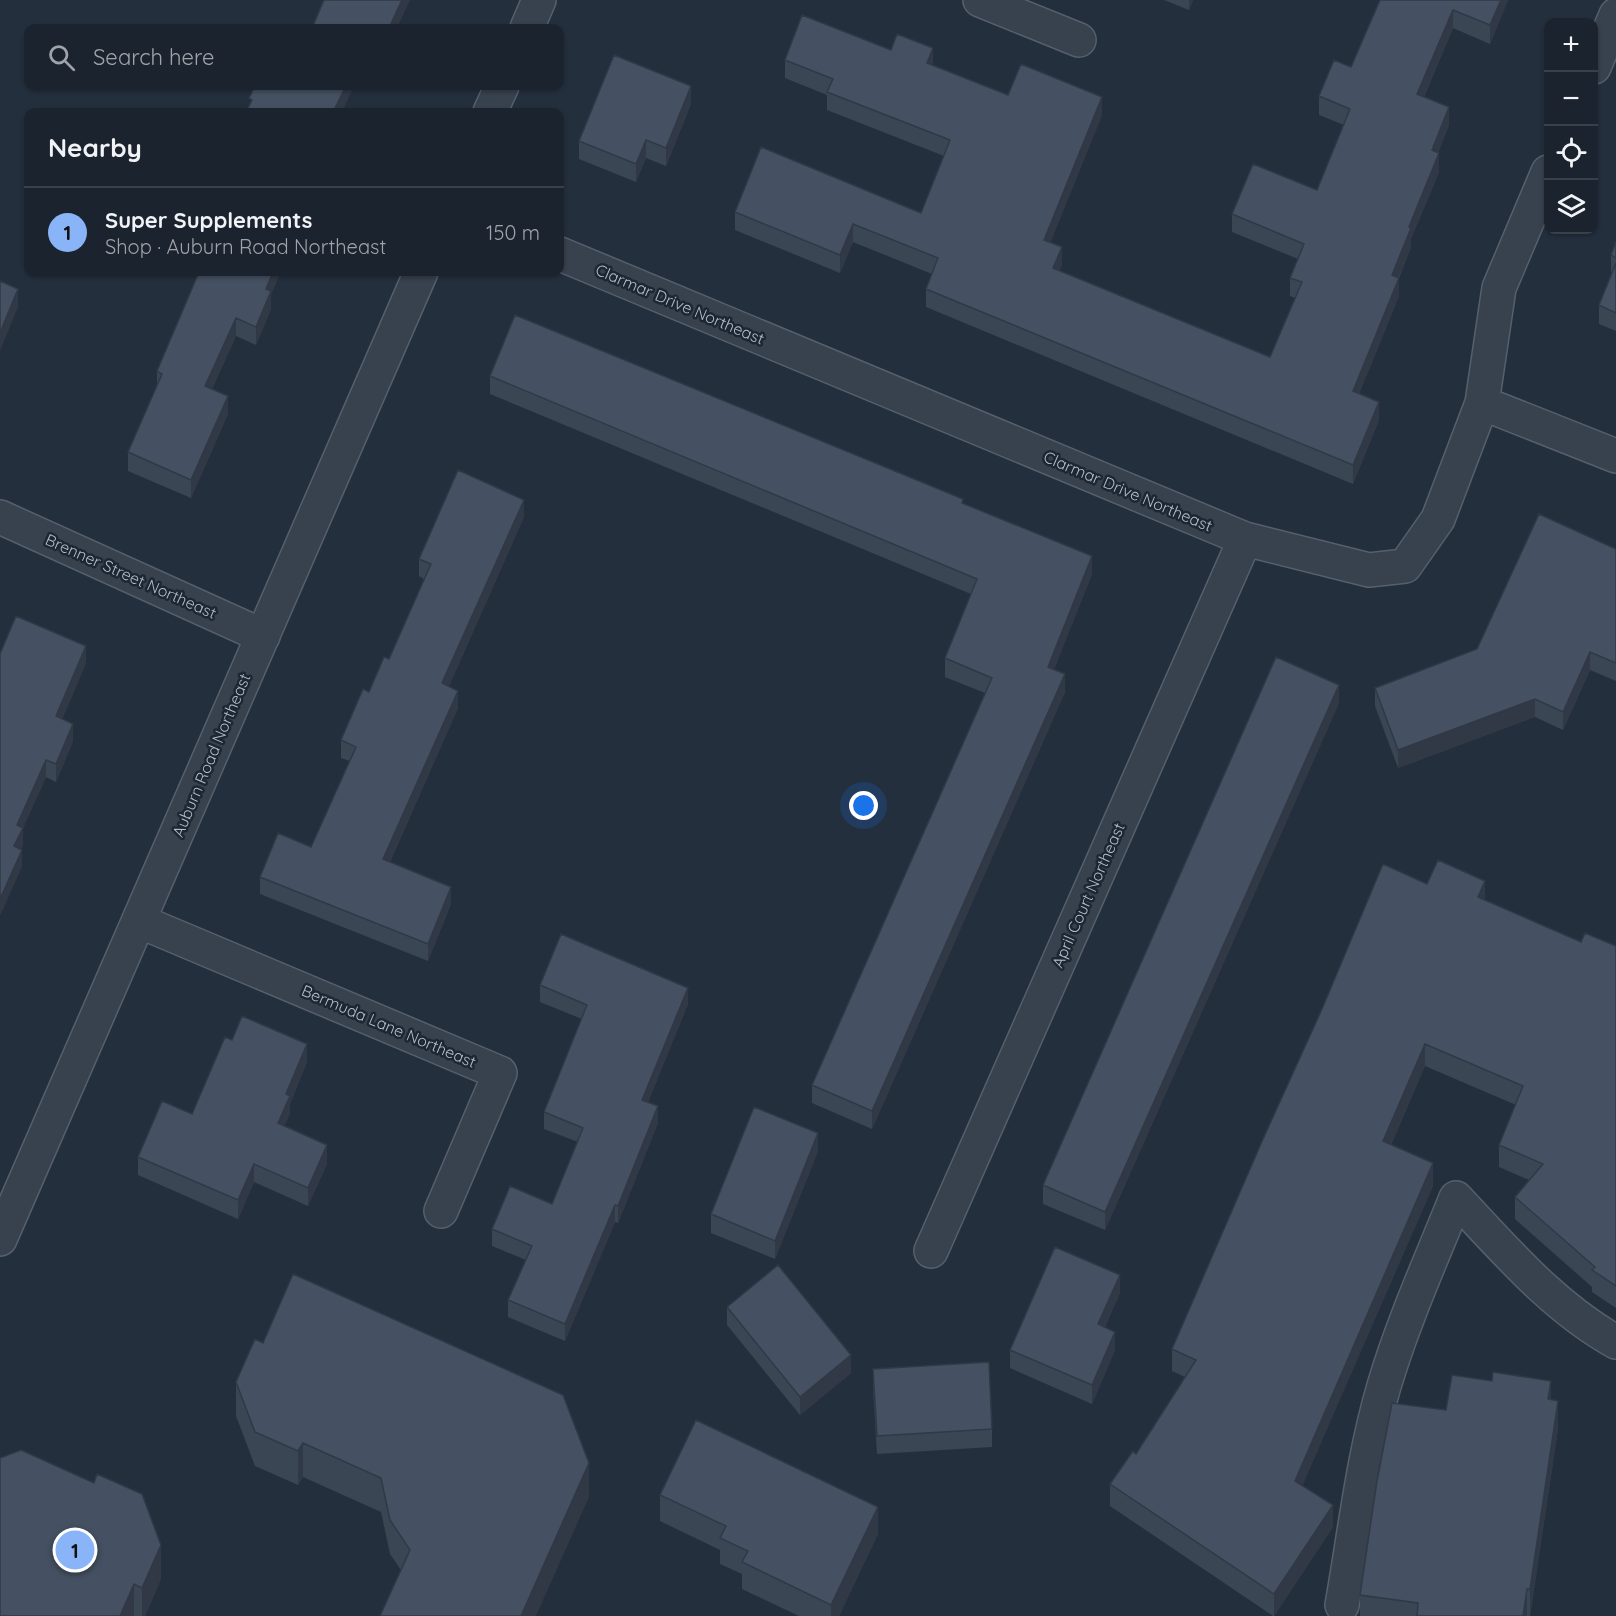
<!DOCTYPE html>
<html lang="en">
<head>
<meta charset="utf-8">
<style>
	:root { --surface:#1b232e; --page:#242b36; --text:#f1f3f6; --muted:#a0a4aa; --line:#39404a; --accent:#8ab4f8 }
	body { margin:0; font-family:Quicksand,sans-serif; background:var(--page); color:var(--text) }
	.controls { position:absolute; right:18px; top:18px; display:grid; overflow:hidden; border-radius:12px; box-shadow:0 2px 4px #0004 }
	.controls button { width:54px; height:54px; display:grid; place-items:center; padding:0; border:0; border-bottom:2px solid var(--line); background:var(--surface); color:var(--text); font:30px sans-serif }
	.you { position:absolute; left:864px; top:806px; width:21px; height:21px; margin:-15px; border:4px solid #fff; border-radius:50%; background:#1a73e8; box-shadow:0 0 0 9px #1a73e833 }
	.badge { display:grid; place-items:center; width:39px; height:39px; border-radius:50%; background:var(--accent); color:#111; font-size:20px; font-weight:700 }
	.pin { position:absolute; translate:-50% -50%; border:3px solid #fff; box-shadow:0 2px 6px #0006 }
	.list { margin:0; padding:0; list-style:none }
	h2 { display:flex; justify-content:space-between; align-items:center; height:78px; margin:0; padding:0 24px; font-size:26px }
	h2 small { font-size:20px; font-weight:400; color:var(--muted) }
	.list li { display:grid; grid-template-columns:39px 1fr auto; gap:18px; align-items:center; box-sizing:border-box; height:90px; padding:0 24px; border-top:2px solid var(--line) }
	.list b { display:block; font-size:22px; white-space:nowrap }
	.list p { margin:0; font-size:20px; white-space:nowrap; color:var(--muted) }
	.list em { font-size:20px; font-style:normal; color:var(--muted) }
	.icon { flex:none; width:33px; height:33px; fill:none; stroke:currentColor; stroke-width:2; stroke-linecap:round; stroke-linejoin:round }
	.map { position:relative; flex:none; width:1616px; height:1616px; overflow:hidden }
	.search { position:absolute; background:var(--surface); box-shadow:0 2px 4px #0004; left:24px; top:24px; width:540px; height:66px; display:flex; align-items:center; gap:15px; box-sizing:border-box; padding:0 21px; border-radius:12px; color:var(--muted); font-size:22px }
	.panel { position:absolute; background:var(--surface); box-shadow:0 2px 4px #0004; left:24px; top:108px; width:540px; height:168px; border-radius:12px }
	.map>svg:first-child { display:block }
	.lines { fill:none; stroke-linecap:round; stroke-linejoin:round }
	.minor-casing { stroke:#565f6c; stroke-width:36 }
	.tertiary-casing { stroke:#565f6c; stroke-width:36 }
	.minor { stroke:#38414e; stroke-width:33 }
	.tertiary { stroke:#38414e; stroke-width:33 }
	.wall { fill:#3b4654 }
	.shaded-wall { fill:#303945 }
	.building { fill:#455162; stroke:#303945; stroke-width:1.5 }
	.labels { text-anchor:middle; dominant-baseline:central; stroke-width:5; stroke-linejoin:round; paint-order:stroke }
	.street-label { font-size:16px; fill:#b4bcc9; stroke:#1d2633 }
</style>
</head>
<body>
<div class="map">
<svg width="1616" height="1616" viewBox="0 0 1616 1616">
	<rect width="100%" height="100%" fill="#242f3e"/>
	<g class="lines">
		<!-- minor casing -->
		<g class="minor-casing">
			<path id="minor" d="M980,0L1079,40
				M1594,67L1616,15
				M560,254L1245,539L1369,570L1405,566L1438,519L1482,403L1499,288L1548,172
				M1482,403L1616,456
				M0,517L263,636
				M139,921L500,1073L441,1211
				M931,1251L1245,539
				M1342,1605C1355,1532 1363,1457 1384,1386C1403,1322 1431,1260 1456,1198C1505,1250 1553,1307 1616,1342"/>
		</g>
		<!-- tertiary casing -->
		<g class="tertiary-casing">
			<path id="tertiary" d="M527,28L539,0
				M490,112L502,86
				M0,1239L421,272"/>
		</g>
		<!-- minor -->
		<use href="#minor" class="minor"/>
		<!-- tertiary -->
		<use href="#tertiary" class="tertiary"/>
	</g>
	<!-- wall -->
	<path class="wall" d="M1164,0H1193L1189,10Z
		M1380,0H1508L1490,44L1453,28L1424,97L1449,125L1438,153L1439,172L1411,239V247L1399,278V296L1359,394L1379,420L1353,484L926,307V289L932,274L853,242L840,273L735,230V212L921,213L944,156L827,110V95L785,78V60L891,50L933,65L1008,95L1102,115L1050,243L1062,265L1059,271L1270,357L1295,298L1290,296V278L1298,259L1232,232V214L1317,190L1344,125L1319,115V96L1351,67Z
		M691,104L666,166L646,158L636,182L579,159V141Z
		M1616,242V331L1599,324V305L1611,274V255Z
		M271,295V309L256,345L236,336L212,389L228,414L191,498L128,471V452L157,385V371Z
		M490,376L963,503L1092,574L1054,669L1065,692L872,1129L812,1103V1085L985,693L945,677V658L971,594L490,394Z
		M524,517L449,686L458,708L390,862L451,904L428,961L260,894V877L311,847L350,761L341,758V740L389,659L424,579L419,576V559Z
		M1616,549V681L1590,670L1563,730L1535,717L1398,768L1375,706V688L1477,649Z
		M0,654L86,663L62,719L73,741L56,782L46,777L23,828V845L21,849L22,867Z
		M1339,703L1105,1230L1043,1204V1185Z
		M1427,884L1485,900L1581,942L1616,946V1308L1592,1292V1287L1515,1219V1197L1529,1180L1499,1167V1145L1516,1105L1425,1066L1391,1145L1433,1186L1302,1485L1333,1527L1274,1616H1273L1110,1506V1484L1136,1454L1185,1377L1172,1371V1349Z
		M540,985L688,1004L648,1102L658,1123L618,1223L615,1222L565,1341L508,1317V1300L526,1260L492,1246V1229L552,1204L578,1142L544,1129V1112L582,1019L540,1002Z
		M232,1040L307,1062L290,1104V1114L284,1126L327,1164L308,1206L254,1182L238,1219L138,1175V1157L192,1114Z
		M818,1151L775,1259L711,1233V1214Z
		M1120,1293L1105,1327L1115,1350L1092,1404L1010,1368V1350Z
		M727,1307L851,1373L800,1415L727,1325Z
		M873,1369L992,1429V1447L877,1454L873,1387Z
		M236,1382L589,1497L401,1570L390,1554L381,1512L303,1477L298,1485L255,1466L236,1416Z
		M1551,1400L1558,1429L1530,1616H1360V1595Z
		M660,1495L878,1534L839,1616H799L742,1589V1574L720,1564V1550L660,1521Z
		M161,1579L145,1616H0Z"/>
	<!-- shaded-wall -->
	<path class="shaded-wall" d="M402,0H410L397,28H389Z
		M1189,0H1193L1189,10Z
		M1501,0H1508L1490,44V25Z
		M1453,10V28L1417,112V94Z
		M933,48V66L927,63Z
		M346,86H354L342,112H333Z
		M691,86V104L666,166V148Z
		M1102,97V115L1044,258V240Z
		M1449,107V125L1432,169V150Z
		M646,140V158L636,182V164Z
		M1439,153V172L1411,239V247L1392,293V275L1409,227Z
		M853,224V242L840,273V255Z
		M1062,247V265L1053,286V268Z
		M273,272H281L271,295V309L256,345V327L266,289Z
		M1399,278V296L1353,409V391Z
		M18,289V307L0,351V333Z
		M236,318V336L205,404V386Z
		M228,396V414L191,498V480Z
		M1379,402V420L1353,484V465Z
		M524,500V517L442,701V683Z
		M1092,556V574L1048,685V667Z
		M86,646V663L56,734V716Z
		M1590,652V670L1563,730V712Z
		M1065,674V692L872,1129V1111Z
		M1339,685V703L1105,1230V1212Z
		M458,691V708L383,877V859Z
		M1535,699V717L1398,768V750Z
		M73,724V741L56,782V764Z
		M46,760V777L21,832L23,828V845L14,864V846L17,825Z
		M22,850V867L0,916V899Z
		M1485,881V903L1478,897Z
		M451,887V904L428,961V944Z
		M688,988V1004L642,1116V1100Z
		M307,1044V1062L290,1104V1114L278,1141V1123L286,1094Z
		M1425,1044V1066L1383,1163V1141Z
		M658,1106V1123L618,1223V1206Z
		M818,1133V1151L775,1259V1241Z
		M327,1145V1164L308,1206V1188Z
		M1433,1163V1186L1295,1503V1481Z
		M254,1164V1182L238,1219V1200Z
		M615,1205V1222L565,1341V1324Z
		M1120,1275V1293L1098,1342V1324Z
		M1115,1332V1350L1092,1404V1385Z
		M851,1355V1373L800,1415V1397Z
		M1551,1381V1409L1548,1399Z
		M1558,1401V1429L1530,1616V1589Z
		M303,1443V1477L298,1485V1451Z
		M589,1463V1497L536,1616H521Z
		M1333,1505V1527L1274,1616V1594Z
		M878,1507V1534L839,1616H831V1605Z
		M161,1545V1579L145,1616H142V1588Z
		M134,1584V1616H120Z
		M1527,1589V1616H1523Z"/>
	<!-- building -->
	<path class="building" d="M324,0H402L389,28H312Z
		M1380,0H1501L1490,25L1453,10L1417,94L1449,107L1432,150L1439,153L1409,227L1411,228L1392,275L1399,278L1353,391L1379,402L1353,465L926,289L938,258L853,224L840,255L735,212L761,147L921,213L950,140L827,92L833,79L785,60L802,15L891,50L897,34L933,48L927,63L1008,95L1021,64L1102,97L1044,240L1062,247L1053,268L1270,357L1302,282L1290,278L1304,244L1232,214L1253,164L1317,190L1350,109L1319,96L1334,60L1351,67Z
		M614,55L691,86L666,148L646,140L636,164L579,141Z
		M255,86H346L333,112H246L252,100L249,98Z
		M1616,242V258L1611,255Z
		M1616,263V313L1599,305Z
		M199,272H273L266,289L271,291L256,327L236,318L205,386L228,396L191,480L128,452L162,374L157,371Z
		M0,281L18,289L0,333Z
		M515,315L963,499L962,503L1092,556L1048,667L1065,674L872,1111L812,1085L992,678L945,658L977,579L490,376Z
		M458,470L524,500L442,683L458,691L383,859L451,887L428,944L260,877L278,833L311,847L356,747L341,740L363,689L369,692L384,657L389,659L431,564L419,559Z
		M1539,514L1616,549V663L1590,652L1563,712L1535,699L1398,750L1375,688L1477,649Z
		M16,616L86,646L56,716L73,724L56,764L46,760L17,825L23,828L14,846L22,850L0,899V654Z
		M1276,657L1339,685L1105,1212L1043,1185Z
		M1438,860L1485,881L1478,897L1581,942L1585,933L1616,946V1286L1592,1270L1595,1267L1515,1197L1543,1164L1499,1145L1523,1086L1425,1044L1383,1141L1433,1163L1295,1481L1333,1505L1274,1594L1110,1484L1133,1451L1136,1454L1196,1360L1172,1349L1263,1139L1322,1009L1383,864L1427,884Z
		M561,934L688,988L642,1100L658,1106L618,1206L615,1205L565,1324L508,1300L532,1246L492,1229L510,1186L552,1204L583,1128L544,1112L587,1005L540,985Z
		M242,1016L307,1044L286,1094L290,1096L278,1123L327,1145L308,1188L254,1164L238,1200L138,1157L162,1101L192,1114L225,1037L232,1040Z
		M754,1107L818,1133L775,1241L711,1214Z
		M1055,1247L1120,1275L1098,1324L1115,1332L1092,1385L1010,1350Z
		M778,1265L851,1355L800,1397L727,1307Z
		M293,1274L563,1395L589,1463L521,1616H380L410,1550L390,1520L381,1478L303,1443L298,1451L255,1432L236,1382L255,1339L263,1343Z
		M989,1362L992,1429L877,1436L873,1369Z
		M1493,1372L1551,1381L1548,1399L1558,1401L1530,1589H1527L1523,1616H1417L1418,1603L1360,1595L1377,1481L1392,1403L1446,1410L1452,1375L1492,1381Z
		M696,1420L878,1507L831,1605L742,1562L748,1551L720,1538L726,1526L660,1495Z
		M21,1450L94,1483L97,1474L142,1494L161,1545L142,1588L134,1584L120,1616H0V1458Z"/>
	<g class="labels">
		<!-- street labels -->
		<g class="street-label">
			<text transform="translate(680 304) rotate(23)">Clarmar Drive Northeast</text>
			<text transform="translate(1128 491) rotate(23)">Clarmar Drive Northeast</text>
			<text transform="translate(131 576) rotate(24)">Brenner Street Northeast</text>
			<text transform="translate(211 755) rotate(-67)">Auburn Road Northeast</text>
			<text transform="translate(1088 895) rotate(-66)">April Court Northeast</text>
			<text transform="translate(389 1026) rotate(23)">Bermuda Lane Northeast</text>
		</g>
	</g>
</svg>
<div class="controls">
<button>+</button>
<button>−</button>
<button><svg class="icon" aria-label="locate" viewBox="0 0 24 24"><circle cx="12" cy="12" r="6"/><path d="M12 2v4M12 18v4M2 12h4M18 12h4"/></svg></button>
<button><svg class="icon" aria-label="layers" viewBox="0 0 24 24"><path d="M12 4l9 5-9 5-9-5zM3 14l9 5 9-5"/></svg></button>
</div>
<div class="you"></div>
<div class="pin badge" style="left:75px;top:1550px">1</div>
<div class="search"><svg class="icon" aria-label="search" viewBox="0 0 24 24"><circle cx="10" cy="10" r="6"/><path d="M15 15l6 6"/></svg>Search here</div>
<section class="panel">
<h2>Nearby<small></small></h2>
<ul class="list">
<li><span class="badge">1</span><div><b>Super Supplements</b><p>Shop · Auburn Road Northeast</p></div><em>150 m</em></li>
</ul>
</section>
</div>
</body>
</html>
